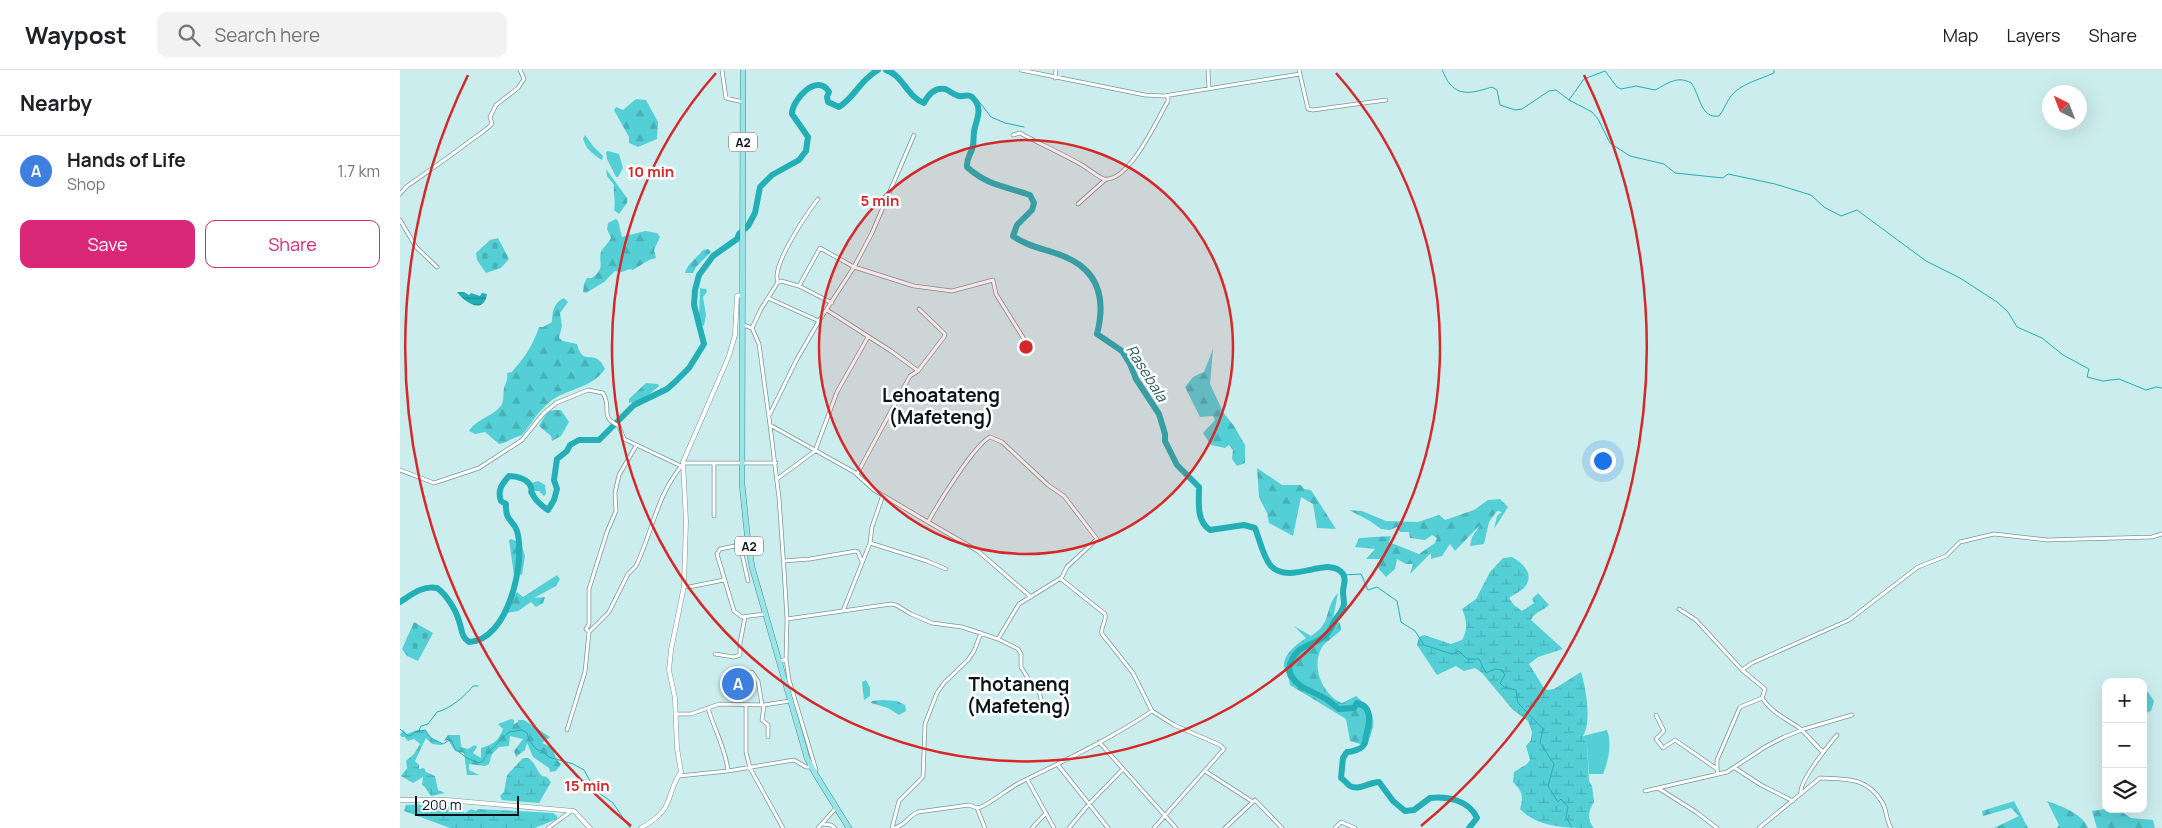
<!DOCTYPE html>
<html lang="en">
<head>
<meta charset="utf-8">
<style>
	:root { --surface:#fff; --page:#f2f2f2; --text:#202124; --muted:#757577; --line:#e0e0e0; --accent:#db2777 }
	body { margin:0; font-family:Manrope,sans-serif; background:var(--page); color:var(--text) }
	.controls { position:absolute; right:15px; bottom:15px; display:grid; overflow:hidden; border-radius:10px; box-shadow:0 5px 20px #0002 }
	.controls button { width:45px; height:45px; display:grid; place-items:center; padding:0; border:0; border-bottom:1px solid var(--line); background:var(--surface); color:var(--text); font:25px sans-serif }
	.compass { position:absolute; left:1642px; top:15px; width:45px; height:45px; border-radius:50%; background:var(--surface); box-shadow:0 5px 20px #0002; rotate:318deg }
	.scale { position:absolute; left:15px; bottom:12px; width:104px; box-sizing:border-box; padding-left:5px; border:2px solid #091516; border-top:0; font-size:14px; line-height:18px; white-space:nowrap; color:#091516; -webkit-text-stroke:4px #fff; paint-order:stroke }
	.you { position:absolute; left:1202px; top:390px; width:18px; height:18px; margin:-12px; border:4px solid #fff; border-radius:50%; background:#1a73e8; box-shadow:0 0 0 8px #1a73e833 }
	.badge { display:grid; place-items:center; width:32px; height:32px; border-radius:50%; background:var(--accent); color:#fff; font-size:16px; font-weight:700 }
	.pin { position:absolute; translate:-50% -50%; border:2px solid #fff; box-shadow:0 1px 5px #0006 }
	.list { margin:0; padding:0; list-style:none }
	h2 { display:flex; justify-content:space-between; align-items:center; height:65px; margin:0; padding:0 20px; font-size:21px }
	h2 small { font-size:16px; font-weight:400; color:var(--muted) }
	.list li { display:grid; grid-template-columns:32px 1fr auto; gap:15px; align-items:center; box-sizing:border-box; height:70px; padding:0 20px; border-top:1px solid var(--line) }
	.list b { display:block; font-size:19px; white-space:nowrap }
	.list p { margin:0; font-size:16px; white-space:nowrap; color:var(--muted) }
	.list em { font-size:16px; font-style:normal; color:var(--muted) }
	.actions { display:flex; gap:10px; padding:15px 20px }
	.actions a { flex:1; padding:11px 0; border:1px solid var(--accent); border-radius:10px; text-align:center; font-size:18px; color:var(--accent) }
	.actions .main { background:var(--accent); color:#fff }
	.icon { flex:none; width:28px; height:28px; fill:none; stroke:currentColor; stroke-width:2; stroke-linecap:round; stroke-linejoin:round }
	.map { position:relative; flex:none; width:1762px; height:758px; overflow:hidden }
	header { display:flex; align-items:center; gap:30px; box-sizing:border-box; height:70px; padding:0 25px; background:var(--surface); border-bottom:1px solid var(--line) }
	header strong { font-size:24px }
	nav { display:flex; gap:28px; margin-inline-start:auto; font-size:18px }
	.search { width:350px; height:45px; background:var(--page); display:flex; align-items:center; gap:12px; box-sizing:border-box; padding:0 18px; border-radius:10px; color:var(--muted); font-size:19px }
	main { display:flex }
	aside { flex:1; background:var(--surface) }
	.map>svg:first-child { display:block }
	.green { fill:#54cfd5 }
	.forest { fill:url(#forest-firs) }
	.wetland { fill:url(#wetland-marsh) }
	.cemetery { fill:url(#cemetery-stones) }
	.water { fill:url(#water-rules) }
	.lines { fill:none; stroke-linecap:round; stroke-linejoin:round }
	.stream { stroke:#23afb5; stroke-width:1 }
	.river { stroke:#23afb5; stroke-width:6 }
	.minor-casing { stroke:#789899; stroke-width:4.5 }
	.tertiary-casing { stroke:#789899; stroke-width:5 }
	.primary-casing { stroke:#3b8f93; stroke-width:6 }
	.minor { stroke:#fff; stroke-width:3 }
	.tertiary { stroke:#fff; stroke-width:4 }
	.primary { stroke:#9ae3e6; stroke-width:5 }
	.ring { fill:none; stroke:#d62828; stroke-width:2.5 }
	.labels { text-anchor:middle; dominant-baseline:central; stroke-width:5; stroke-linejoin:round; paint-order:stroke }
	.shield { fill:#fff; stroke:#535b5c; stroke-width:1 }
	.shield-label { font-size:12px; font-weight:bold; fill:#091516 }
	.water-label { font-size:15px; font-style:italic; fill:#295e60; stroke:#fff }
	.district-label { font-size:19px; font-weight:bold; fill:#091516; stroke:#fff }
	.centre { fill:#d62828; stroke:#fff; stroke-width:2.5 }
	.ring-label { font-size:15px; text-anchor:middle; font-weight:bold; fill:#d62828; stroke:#fff; stroke-width:5; stroke-linejoin:round; paint-order:stroke }
</style>
</head>
<body>
<header>
<strong>Waypost</strong>
<div class="search"><svg class="icon" aria-label="search" viewBox="0 0 24 24"><circle cx="10" cy="10" r="6"/><path d="M15 15l6 6"/></svg>Search here</div>
<nav><a>Map</a><a>Layers</a><a>Share</a></nav>
</header>
<main>
<aside>
<h2>Nearby<small></small></h2>
<ul class="list">
<li><span class="badge" style="background:#3f7fe0">A</span><div><b>Hands of Life</b><p>Shop</p></div><em>1.7 km</em></li>
</ul>
<div class="actions"><a class="main">Save</a><a>Share</a></div>
</aside>
<div class="map">
<svg width="1762" height="758" viewBox="0 0 1762 758">
	<defs>
		<pattern id="forest-firs" width="22" height="20" patternUnits="userSpaceOnUse" patternTransform="scale(1.25)"><rect width="22" height="20" fill="#54cfd5"/><path d="M5 1l3.5 6h-7zM16 11l3.5 6h-7z" fill="#48b1b6"/></pattern>
		<pattern id="wetland-marsh" width="20" height="14" patternUnits="userSpaceOnUse" patternTransform="scale(1.25)"><rect width="20" height="14" fill="#54cfd5"/><path d="M1 5h8M5 5V1M11 12h8M15 12V8" fill="none" stroke="#48b1b6"/></pattern>
		<pattern id="cemetery-stones" width="16" height="16" patternUnits="userSpaceOnUse" patternTransform="scale(1.25)"><rect width="16" height="16" fill="#54cfd5"/><path d="M2 7V4a2 2 0 0 1 4 0v3zM10 15v-3a2 2 0 0 1 4 0v3z" fill="#48b1b6"/></pattern>
		<pattern id="water-rules" width="6" height="5" patternUnits="userSpaceOnUse" patternTransform="scale(1.25)"><rect width="6" height="5" fill="#23afb5"/><path d="M0 2.5h6" fill="none" stroke="#1d8d92"/></pattern>
	</defs>
	<rect width="100%" height="100%" fill="#ccedee"/>
	<!-- green -->
	<path class="green" d="M185,65L193,76L203,86L202,90C198,88 188,80 186,76C185,74 184,71 183,69Z
		M208,81L219,84L223,98L218,107H216L207,89L206,82Z
		M1207,660C1212,674 1209,689 1203,704H1189L1187,675L1183,666Z"/>
	<!-- forest -->
	<path class="forest" d="M236,29L246,30L258,52L257,69L238,77L229,73V67L214,40L216,37L223,40Z
		M206,99L227,128V133L219,144L214,140C216,131 213,124 214,115L207,106Z
		M216,149L218,151L222,167L245,161L257,163L260,167L254,180L256,188L249,190L233,200L230,199L222,202L215,201L204,212L186,223L183,222L184,214L187,208H192C206,196 198,195 201,182C203,177 209,173 211,168L207,159L208,153Z
		M308,179L311,182L296,197L293,203H285C287,194 297,188 303,180Z
		M300,218L306,219L307,222L303,227L306,245L304,256L302,255L299,245Z
		M164,228L168,232L160,243L162,256L159,268L163,271L177,274C183,299 195,276 205,299C192,318 170,318 152,330C139,340 132,353 122,365C113,367 107,373 99,374L85,362L75,364L69,361C77,348 95,346 102,334C104,329 103,324 104,318C106,312 108,310 107,303L112,302C125,286 132,278 139,257H143L152,252C152,242 154,232 164,228Z
		M813,279L810,314L823,342L834,356L845,375V393L837,396L832,389L833,380L829,375L825,378L811,375L803,363L815,350L813,346L800,347L785,317L793,307L804,302Z
		M246,313L258,314L259,316L244,329L229,333V329Z
		M155,340H161L169,352L161,366L152,371L151,366L139,356L148,341Z
		M857,398L882,415H901L904,419L911,420L936,459L917,458L913,434L901,427L893,466L869,453L867,443L859,427Z
		M138,411L145,415L146,424L144,426L139,421H134L132,413Z
		M1100,429L1108,437L1094,459L1097,446L1102,442L1097,441L1089,452L1084,474L1070,476L1072,467L1080,455L1055,481L1050,474L1042,486L1031,489V483L1010,504L1013,494H1006L997,489L995,499L986,507L978,498L980,489H966L975,479L955,477L959,468L991,466L989,472L1019,484L1035,473L1037,468L1032,465L1025,470L1010,468L1009,462H1000L997,457L990,460L981,459L970,451L949,440L962,441L986,451L1018,452L1039,445L1045,450L1074,440L1088,430Z
		M111,469L116,471L120,470L125,486L122,505L116,503L115,512L109,470Z
		M157,505L160,509L156,516L134,528L145,527L143,533L136,537L131,532L118,541L107,543L112,528L117,522L123,527Z
		M938,523L933,549L940,553L941,560C936,566 924,572 921,579C911,599 924,626 942,633L956,626C978,645 976,650 967,676L950,671L946,649L890,615C890,609 885,602 884,596C884,583 897,574 906,568L894,556L911,566C933,553 923,539 938,523Z
		M466,610L470,617V626L464,630L462,612Z
		M482,630L497,631L505,635L506,641L499,645L488,638L471,633L472,631Z
		M111,649L114,650V654L118,652V650H124L150,667L142,673C159,679 151,685 161,694L156,701L150,702L149,698L133,687L127,673L125,680L116,687L114,681L123,669L110,666L109,676L99,677L92,684L89,694L85,696L69,694V700L79,705H67L64,683L55,681L48,670L44,671L48,665H60L61,677L68,679L75,675L77,677L73,683L81,688V678C92,675 99,671 103,659L98,654Z
		M1614,731L1628,758H1594L1619,746L1611,738L1583,746L1582,741Z
		M1647,731C1661,736 1682,743 1688,758H1657L1659,755Z
		M1706,739H1717L1731,748L1753,750L1755,758H1697L1692,741Z"/>
	<!-- wetland -->
	<path class="wetland" d="M1112,487C1124,494 1136,505 1123,519C1119,522 1113,525 1109,528L1114,535L1122,541L1134,533L1132,529L1138,523L1149,535C1143,541 1134,542 1131,550L1163,579L1138,587L1129,594L1144,618L1148,620L1154,619L1181,602C1186,618 1192,652 1183,666L1187,675L1189,711L1192,716L1194,732C1188,741 1187,750 1194,758C1167,758 1138,758 1120,739C1124,726 1122,721 1113,712L1114,702L1127,694L1130,690L1126,676L1131,670L1132,662L1128,651L1113,640L1082,603L1075,598L1064,601L1056,596L1037,605L1017,575L1019,567L1024,565L1051,574L1062,570C1068,559 1067,550 1062,539L1076,529L1090,502L1103,488Z
		M3,660L7,664L17,660H25L31,668L43,674L41,675L32,674L26,668L15,691L19,695V699L24,698L26,702L35,706L38,720L45,723L31,726L24,716L22,715L23,707L13,713L1,706L7,698L6,691L14,684L20,674L14,669L8,671L5,667H2L0,665Z
		M123,688H128C136,693 136,700 142,706L147,707L151,712L139,733L102,730L100,726L104,722L107,705Z
		M33,734L58,738L65,743L71,739L76,741L78,739L153,743L157,746V749L135,758H50L4,741L6,735Z"/>
	<!-- cemetery -->
	<path class="cemetery" d="M98,168L109,189L101,198L86,203L77,190L76,183L90,170Z
		M14,552L33,563L18,591L7,586L2,579Z
		M1743,622H1748L1754,631L1751,641L1743,644Z"/>
	<!-- water -->
	<path class="water" d="M57,222H64L69,225L71,223L80,226L82,223L87,224C84,245 65,233 57,222Z"/>
	<g class="lines">
		<!-- stream -->
		<path class="stream" d="M1042,0C1045,5 1046,10 1050,14C1061,28 1078,21 1092,17L1097,20L1100,35L1115,40L1122,39L1149,21L1156,20L1169,30L1184,9L1205,1L1217,17L1221,19L1236,16L1255,20C1267,14 1277,5 1291,13C1300,24 1300,49 1319,46C1324,40 1326,32 1331,26C1340,14 1361,9 1374,3V0
			M573,28L577,29L591,47L605,53L624,57
			M1169,30L1192,42L1198,49L1210,73L1230,86L1264,94L1275,103L1323,108L1328,104L1375,114L1411,125L1424,137L1441,146L1457,140L1526,191L1560,208L1597,232L1608,242L1617,257L1642,268L1663,285L1689,299L1687,307L1703,311L1719,309L1746,320L1756,317L1762,318
			M944,505L961,504L968,520L977,517L997,531L1001,552L1015,561L1024,575L1052,584L1059,581L1067,589H1079L1086,603L1095,599L1102,600L1105,605L1100,613L1104,617L1116,620L1118,633L1143,659L1140,673L1154,694L1148,716L1158,732L1161,729L1168,737L1166,747L1172,758
			M0,659L8,666L12,665L15,662L25,660L31,668L43,674L51,669L55,679L67,688L79,693L83,691C85,685 103,667 109,662L122,660L127,663L129,670L136,679L142,681L149,687L173,694L184,700L195,720L213,733L230,758
			M19,661L21,656L28,654L37,642C50,639 65,626 73,616H78"/>
		<!-- river -->
		<path class="river" d="M486,0C503,5 507,27 524,33C528,25 535,17 545,19C550,21 554,25 559,26C564,27 569,23 573,28C582,37 578,47 575,57C573,63 574,70 573,76C571,85 566,88 567,97C588,116 605,116 630,125L634,133L632,140L617,155L613,166C628,177 646,179 663,186C699,200 706,229 697,264L722,281L730,294L736,309L759,344L765,364V371L777,395L799,417C799,432 796,451 810,460L844,455L855,458C859,468 864,489 871,496C891,516 930,484 943,504C947,510 943,515 943,522C943,526 944,530 944,534C943,538 940,544 937,547C934,552 931,559 927,564C914,578 896,571 889,598C892,619 916,621 929,631C933,634 936,637 939,639L954,638L957,633C974,637 969,654 966,666C965,669 966,672 964,674C963,679 951,682 947,682L943,688L941,708C945,710 947,714 950,716C959,721 970,712 979,712L993,731L1005,741L1014,740L1030,728C1047,726 1069,730 1077,748L1069,758
			M0,532C11,525 23,515 37,518C46,524 56,540 59,551C62,559 61,567 69,572C108,571 126,492 117,461C114,450 105,452 106,434L101,431C97,420 102,414 109,406C117,406 128,409 131,417C133,424 129,419 133,425C136,431 142,436 148,440L154,430L157,419L154,410L157,389L167,381L170,375L179,370H199L234,335L267,319L275,312L289,298L304,274L294,235L295,220L299,205L313,186L337,169L339,164L348,156L355,143L360,117L372,105L399,90L406,81L408,67L392,44C392,30 417,2 429,22L427,27L428,32L439,37C455,27 459,11 478,0"/>
		<!-- minor casing -->
		<g class="minor-casing">
			<path id="minor" d="M322,0L326,28L343,32
				M621,0L745,25L764,26L900,4
				M808,0L809,19
				M899,0L908,39L913,40L986,30
				M655,8L656,0
				M613,65L620,63C640,74 661,83 682,95C687,98 700,108 704,109C729,113 758,48 768,31V25
				M0,124L6,117C27,102 49,87 70,71C78,65 85,61 92,54L90,47L96,35L118,18L124,9L120,0
				M678,134L706,109
				M0,150L16,177L37,197
				M378,212C370,197 408,142 418,129
				M399,216L420,178L454,197L514,216L552,221L593,210L596,224L627,274
				M368,228L419,251
				M427,240L491,281L517,300
				M343,255L352,258L359,274L370,355L454,402L474,420L528,452C538,434 574,375 590,367L602,372L648,415L664,426L697,469L667,497L661,509L705,544C707,552 700,556 702,564L733,603L752,641
				M352,258L361,239L378,212L381,211L399,216L432,233
				M370,344L397,289L419,251L454,197L472,163L514,65
				M370,355L379,428L384,499L387,549L386,589L379,592
				M314,394V446
				M0,400L34,413L79,398L122,370L143,344L156,333L188,320L203,323C213,340 198,346 219,356L224,369L281,396
				M457,404L510,306L518,301L544,267L545,264L519,239
				M377,409L415,381L437,322L468,267
				M528,452L578,481L631,527
				M470,473L527,491L546,499
				M383,491L410,489L456,481L458,482L462,492
				M348,511L340,475L320,479L317,484L334,541L342,547L365,544
				M284,516L289,517L324,510
				M1279,539L1296,550L1342,600L1365,619L1362,628C1372,643 1385,648 1398,657C1407,664 1415,675 1423,682
				M443,541L470,473L472,457L483,425
				M387,549L491,534L496,535L511,544L532,553L562,557L598,569L618,579L621,584V597L629,610L639,621L644,641L648,640
				M189,562L186,559L189,554V519L207,462L216,441L215,423L219,405L236,376
				M598,569L619,534L661,508
				M315,584L334,587L340,585V573L345,547
				M386,589L389,610L416,700
				M1342,600L1352,593L1449,550L1518,497L1546,486L1560,472L1594,464L1647,470L1752,467L1762,464
				M352,602L358,611L362,635
				M346,635V682L350,698L383,758
				M364,635L362,650L368,655V667
				M308,638C314,659 326,679 328,701
				M276,644H291L319,634L364,635L390,631
				M1256,645L1264,661L1256,669L1263,678L1275,670L1317,699L1318,704
				M167,660L185,602L189,562L209,542L228,504L236,496C253,461 256,425 284,393H376
				M699,672L776,758
				M658,695L708,758
				M1335,698L1361,715L1393,731
				M1317,699V690L1340,637L1362,628
				M805,701L853,732
				M279,706L328,701L394,690L406,697H411
				M627,709L654,758
				M1258,718L1296,742L1317,758
				M1245,721L1327,702L1365,677L1384,667L1404,659L1452,645
				M1401,724C1398,712 1428,676 1437,665
				M577,738L585,758
				M423,754L431,755L435,758
				M148,758L170,742
				M418,758L436,738
				M492,758L499,731L523,707L525,654L537,623L544,613L568,590L574,581L581,563
				M495,758C507,754 508,746 518,742L569,735L577,738L581,737C596,730 608,718 623,711C668,689 712,668 752,641L774,655L820,675L824,679L754,758
				M632,758L646,743
				M669,758L689,734L722,700
				M825,758L855,730L882,758
				M935,758L941,752L955,758
				M1359,758L1420,708C1446,709 1467,707 1482,732C1487,740 1486,750 1491,758"/>
		</g>
		<!-- tertiary casing -->
		<g class="tertiary-casing">
			<path id="tertiary" d="M0,730H47L174,741L190,758
				M241,758C251,752 262,745 267,734C272,723 273,712 281,702L277,678L275,628L269,600L271,580L284,516L286,451L283,392L329,286L335,265L337,226L343,225"/>
		</g>
		<!-- primary casing -->
		<g class="primary-casing">
			<path id="primary" d="M343,0L342,414L348,472L352,497L407,688L416,705L449,758"/>
		</g>
		<!-- minor -->
		<use href="#minor" class="minor"/>
		<!-- tertiary -->
		<use href="#tertiary" class="tertiary"/>
		<!-- primary -->
		<use href="#primary" class="primary"/>
	</g>
	<!-- distance rings -->
	<circle cx="626" cy="277" r="207" fill="#d62828" fill-opacity=".12"/>
	<g class="ring">
		<circle cx="626" cy="277" r="207"/>
		<path d="M936 3A414 414 0 1 1 316 3"/>
		<path d="M231 756A621 621 0 0 1 68 5M1184 5A621 621 0 0 1 1021 756"/>
	</g>
	<g class="labels">
		<!-- shield labels -->
		<g class="shield">
			<rect x="329" y="62.5" width="28" height="19" rx="4"/>
			<rect x="335" y="466.5" width="28" height="19" rx="4"/>
		</g>
		<g class="shield-label">
			<text x="343" y="72">A2</text>
			<text x="349" y="476">A2</text>
		</g>
		<!-- water labels -->
		<g class="water-label">
			<text transform="translate(747 303) rotate(58)">Rasebala</text>
		</g>
		<!-- district labels -->
		<g class="district-label">
			<text x="541" y="325">Lehoatateng<tspan x="541" dy="22">(Mafeteng)</tspan></text>
			<text x="619" y="614">Thotaneng<tspan x="619" dy="22">(Mafeteng)</tspan></text>
		</g>
	</g>
	<circle cx="626" cy="277" r="8" class="centre"/>
	<g class="ring-label">
		<text x="251" y="107">10 min</text>
		<text x="480" y="136">5 min</text>
		<text x="187" y="721">15 min</text>
	</g>
</svg>
<div class="controls">
<button>+</button>
<button>−</button>
<button><svg class="icon" aria-label="layers" viewBox="0 0 24 24"><path d="M12 4l9 5-9 5-9-5zM3 14l9 5 9-5"/></svg></button>
</div>
<svg class="compass" viewBox="-18 -18 36 36"><path d="M0-13l5 13h-10z" fill="#e53935"/><path d="M0 13l5-13h-10z" fill="#757577"/></svg>
<div class="scale">200 m</div>
<div class="you"></div>
<div class="pin badge" style="left:338px;top:614px;background:#3f7fe0">A</div>
</div>
</main>
</body>
</html>
